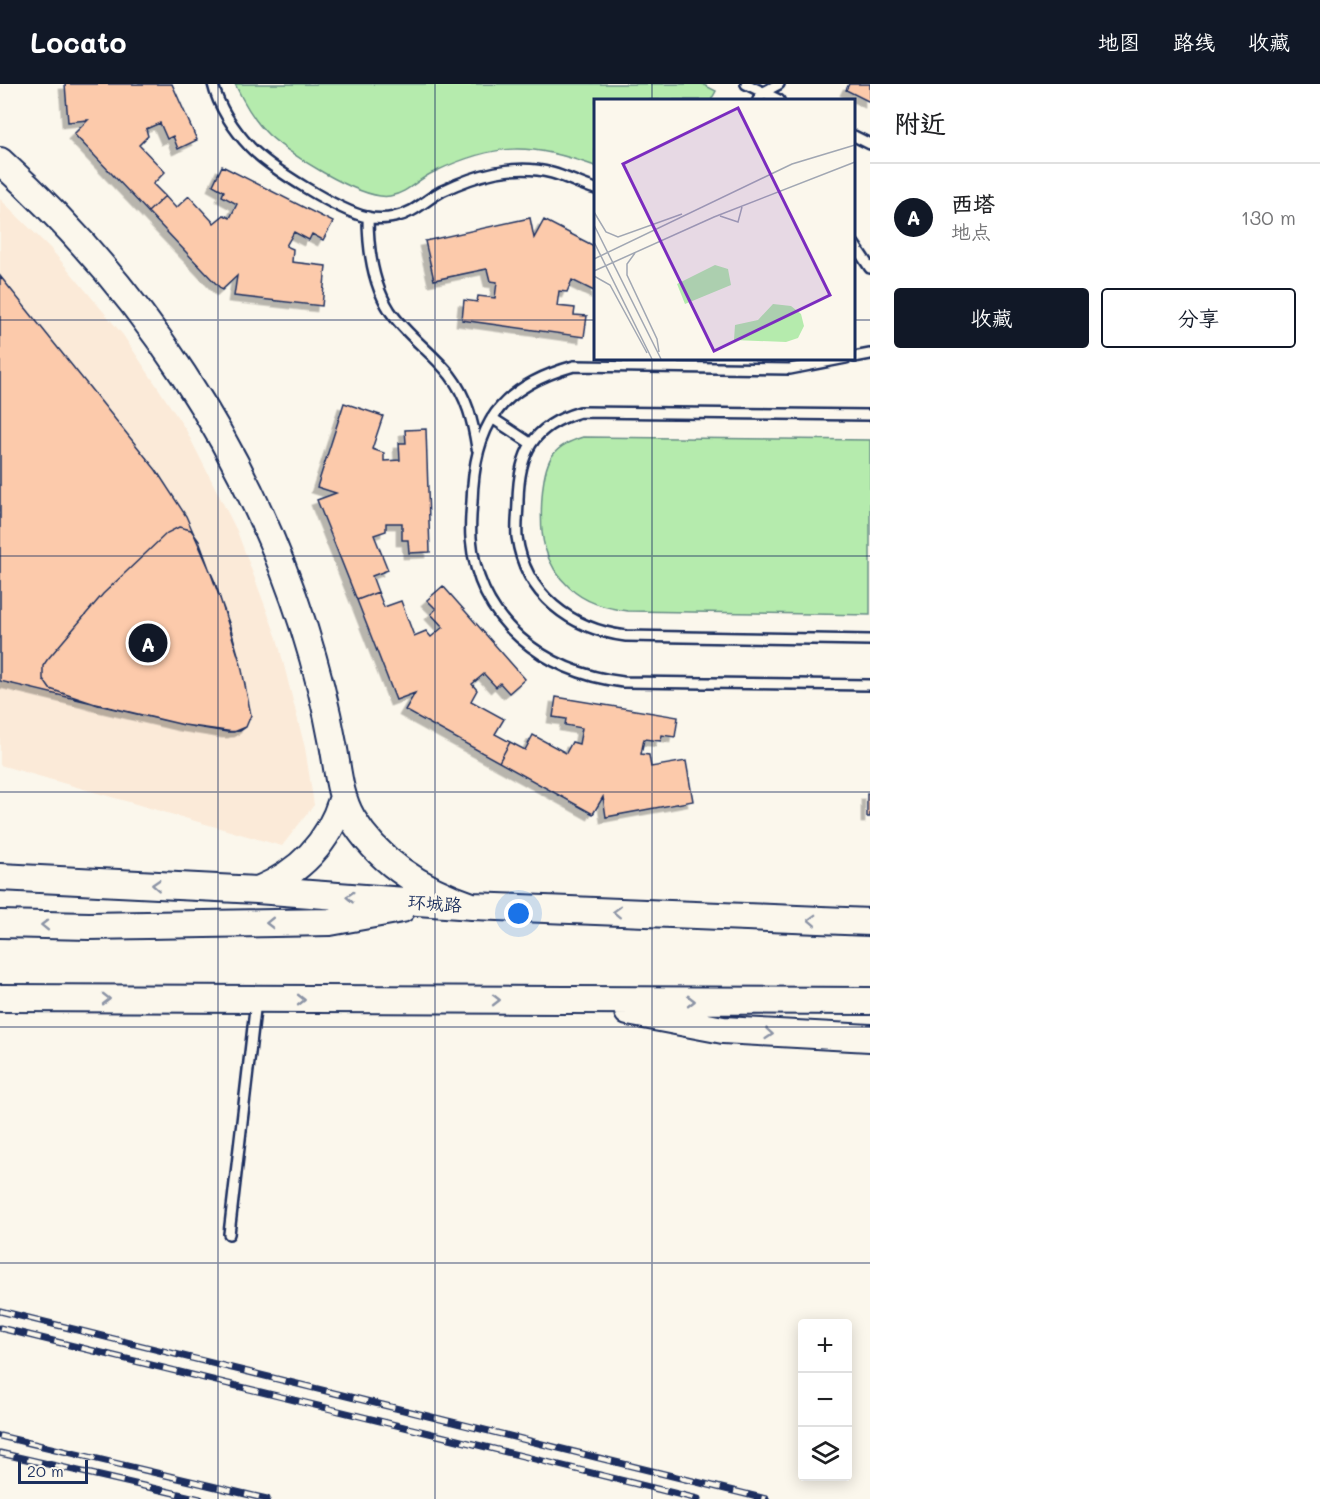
<!DOCTYPE html>
<html lang="zh">
<head>
<meta charset="utf-8">
<style>
	:root { --surface:#fff; --page:#f6f6f6; --text:#202124; --muted:#757577; --line:#e0e0e0; --accent:#111827 }
	body { margin:0; font-family:Mali,"LXGW WenKai TC",sans-serif; background:var(--page); color:var(--text) }
	.controls { position:absolute; right:18px; bottom:18px; display:grid; overflow:hidden; border-radius:6px; box-shadow:0 3px 15px #0003 }
	.controls button { width:54px; height:54px; display:grid; place-items:center; padding:0; border:0; border-bottom:2px solid var(--line); background:var(--surface); color:var(--text); font:30px sans-serif }
	.scale { position:absolute; left:18px; bottom:15px; width:70px; box-sizing:border-box; padding-left:6px; border:3px solid #1b2f5e; border-top:0; font-size:16px; line-height:21px; white-space:nowrap; color:#1b2f5e; -webkit-text-stroke:4px #fbf7ec; paint-order:stroke }
	.you { position:absolute; left:519px; top:830px; width:21px; height:21px; margin:-15px; border:4px solid #fff; border-radius:50%; background:#1a73e8; box-shadow:0 0 0 9px #1a73e833 }
	.badge { display:grid; place-items:center; width:39px; height:39px; border-radius:50%; background:var(--accent); color:#fff; font-size:20px; font-weight:700 }
	.pin { position:absolute; translate:-50% -50%; border:3px solid #fff; box-shadow:0 2px 6px #0006 }
	.list { margin:0; padding:0; list-style:none }
	h2 { display:flex; justify-content:space-between; align-items:center; height:78px; margin:0; padding:0 24px; font-size:26px }
	h2 small { font-size:20px; font-weight:400; color:var(--muted) }
	.list li { display:grid; grid-template-columns:39px 1fr auto; gap:18px; align-items:center; box-sizing:border-box; height:108px; padding:0 24px; border-top:2px solid var(--line) }
	.list b { display:block; font-size:22px; white-space:nowrap }
	.list p { margin:0; font-size:20px; white-space:nowrap; color:var(--muted) }
	.list em { font-size:20px; font-style:normal; color:var(--muted) }
	.actions { display:flex; gap:12px; padding:18px 24px }
	.actions a { flex:1; padding:14px 0; border:2px solid var(--accent); border-radius:6px; text-align:center; font-size:21px; color:var(--accent) }
	.actions .main { background:var(--accent); color:#fff }
	.icon { flex:none; width:33px; height:33px; fill:none; stroke:currentColor; stroke-width:2; stroke-linecap:round; stroke-linejoin:round }
	.map { position:relative; flex:none; width:870px; height:1415px; overflow:hidden }
	header { display:flex; align-items:center; gap:36px; box-sizing:border-box; height:84px; padding:0 30px; background:var(--accent); color:#fff }
	header strong { font-size:28px }
	nav { display:flex; gap:33px; margin-inline-start:auto; font-size:21px }
	main { display:flex }
	aside { flex:1; background:var(--surface) }
	.map>svg:first-child { display:block }
	.built { fill:#fbead8 }
	.green { fill:#b5ebad; stroke:#688d86; stroke-width:1.5 }
	.building { fill:#fccaab; stroke:#1b2f5e; stroke-width:1.5; filter:url(#shadow) }
	.lines { fill:none; stroke-linecap:round; stroke-linejoin:round }
	.lane-casing { stroke:#1b2f5e; stroke-width:14 }
	.secondary-casing { stroke:#1b2f5e; stroke-width:30 }
	.lane { stroke:#fbf7ec; stroke-width:9 }
	.secondary { stroke:#fbf7ec; stroke-width:26 }
	.rail-casing { stroke:#1b2f5e; stroke-width:7 }
	.rail { stroke:#fbf7ec; stroke-width:4.5; stroke-dasharray:14; stroke-linecap:butt }
	.oneway { stroke:#8b93a5 }
	.grid { fill:none; stroke:#1b2f5e; stroke-width:1.5; stroke-opacity:0.55 }
	.labels { text-anchor:middle; dominant-baseline:central; stroke-width:5; stroke-linejoin:round; paint-order:stroke }
	.street-label { font-size:18px; fill:#1b2f5e; stroke:#fbf7ec }
	.inset-road { fill:none; stroke:#a1a7b3; stroke-width:1.5 }
	.view { fill:#7b2cbf; fill-opacity:0.15; stroke:#7b2cbf; stroke-width:3 }
	.inset-edge { fill:none; stroke:#1b2f5e; stroke-width:3 }
</style>
</head>
<body>
<header>
<strong>Locato</strong>
<nav><a>地图</a><a>路线</a><a>收藏</a></nav>
</header>
<main>
<div class="map">
<svg width="870" height="1415" viewBox="0 0 870 1415">
	<defs>
		<filter id="shadow"><feDropShadow dx="-5.5" dy="5.5" stdDeviation="0" flood-color="#0004"/></filter>
	</defs>
	<rect width="100%" height="100%" fill="#fbf7ec"/>
	<filter id="ink" filterUnits="userSpaceOnUse"><feTurbulence type="fractalNoise" baseFrequency=".0167" numOctaves="2"/><feDisplacementMap in="SourceGraphic" scale="12" xChannelSelector="R" yChannelSelector="G"/><feConvolveMatrix kernelMatrix="1 2 1 2 8 2 1 2 1" color-interpolation-filters="sRGB"/></filter>
	<g filter="url(#ink)">
		<!-- built -->
		<path class="built" d="M0,115L50,164L123,251L186,346L237,447L277,554L305,664L314,721L282,762L0,681Z"/>
		<!-- green -->
		<path class="green" d="M235,0H702L716,7L711,16H596L595,82C530,59 497,58 434,88C418,95 408,109 390,112C363,117 282,67 264,46C251,32 243,17 235,0Z
			M583,353L870,356V531L628,527C606,524 585,519 569,503C557,492 549,478 545,464C539,443 540,390 552,372C560,361 571,357 583,353Z"/>
		<!-- building -->
		<path class="building" d="M65,0H172L197,56L178,65L173,52L167,55L160,39L146,45L148,52L139,61L165,88L153,100L165,112L148,128L74,50L88,36L68,38Z
			M849,0H870V18L846,6Z
			M222,82L333,138L323,156L312,150L309,156L294,148L286,162L293,165L292,178L326,182L322,222L234,212L237,192L222,206L148,128L165,112L176,124L189,112L214,139L224,131L230,134L237,120L222,112L224,107L213,101Z
			M530,134L534,154L544,136L596,163V208L572,196L567,208L559,207L557,222L575,224L574,231L587,232L584,253L462,236L464,216L477,218L478,212L495,214L497,198L490,197L487,185L434,196L425,157Z
			M0,192L156,386L186,432L215,498L241,581L251,631L246,643L240,647L227,648L184,641L0,597Z
			M344,319L383,332L372,365L384,369V377L400,376L399,359H406L405,346L426,345L430,468L409,469L408,456H402V439H386V447L374,451L388,486L372,492L378,508L357,516L317,416L336,409L317,403Z
			M179,443L191,446L199,457L229,539L241,581L251,631L246,643L234,648L184,641L98,621L50,605L43,595V582L47,576L103,510L167,449Z
			M443,502L525,595L509,609L500,599L496,603L484,590L472,600L477,606L471,617L504,635L495,650L510,658L499,678L405,626L415,609L396,616L357,516L378,508L384,523L401,517L414,552L426,547L431,553L443,543L431,530L436,525L427,516Z
			M556,613L678,633L675,653L662,651L661,657L644,655L641,670L649,671L651,683L686,677L693,717L606,733L603,713L593,730L499,678L510,658L525,666L533,651L566,669L572,658L579,660L582,644L565,641L566,635L553,633Z
			M867,710H870V733H867Z"/>
		<g class="lines">
			<!-- lane casing -->
			<g class="lane-casing">
				<path id="lane" d="M213,0C218,22 234,46 250,63C270,84 339,127 367,133C374,135 387,135 394,133C415,129 425,116 442,107C476,91 514,79 552,89C567,93 581,101 596,105
					M746,0L779,16
					M758,16L762,9L779,0
					M854,52L870,60
					M368,133C368,165 372,199 390,227C407,252 432,268 450,291C467,313 473,338 477,364
					M854,160L870,184
					M854,273L870,270
					M846,274L790,285L574,282C499,303 474,341 472,418C471,429 470,442 471,454C478,538 544,588 623,598L870,601
					M870,331L580,328C532,342 519,369 518,416C518,428 516,441 517,453C525,511 571,545 626,552L870,556
					M492,334L530,359
					M229,1150L256,917"/>
			</g>
			<!-- secondary casing -->
			<g class="secondary-casing">
				<path id="secondary" d="M0,77C141,204 246,363 304,544C316,582 326,621 333,660C338,686 339,711 352,734C379,779 424,806 472,822
					M0,793L257,806L472,822L870,838
					M258,806C300,788 328,760 342,716
					M0,840L89,842L330,838L402,825
					M0,914L870,917
					M628,928L723,946L870,954"/>
			</g>
			<!-- lane -->
			<use href="#lane" class="lane"/>
			<!-- secondary -->
			<use href="#secondary" class="secondary"/>
			<!-- rail casing -->
			<g class="rail-casing">
				<path id="rail" d="M0,1227L766,1415
					M0,1244L698,1415
					M0,1352L267,1415
					M0,1369L200,1415"/>
			</g>
			<!-- rail -->
			<use href="#rail" class="rail"/>
		</g>
		<!-- one-way arrows -->
		<defs><path id="oneway-chevron" d="M-2-3.5L2.5 0L-2 3.5" fill="none" stroke-width="1.6" stroke-linecap="round" stroke-linejoin="round" transform="scale(1.5)"/></defs>
		<g class="oneway">
			<use href="#oneway-chevron" transform="translate(156 801) rotate(-177)"/>
			<use href="#oneway-chevron" transform="translate(350 813) rotate(-176)"/>
			<use href="#oneway-chevron" transform="translate(617 828) rotate(-178)"/>
			<use href="#oneway-chevron" transform="translate(812 836) rotate(-178)"/>
			<use href="#oneway-chevron" transform="translate(270 839) rotate(179)"/>
			<use href="#oneway-chevron" transform="translate(45 841) rotate(-179)"/>
			<use href="#oneway-chevron" transform="translate(106 915)"/>
			<use href="#oneway-chevron" transform="translate(301 916)"/>
			<use href="#oneway-chevron" transform="translate(496 916)"/>
			<use href="#oneway-chevron" transform="translate(691 917)"/>
			<use href="#oneway-chevron" transform="translate(769 950) rotate(5)"/>
		</g>
	</g>
	<!-- grid -->
	<path class="grid" d="M218,0V1415M435,0V1415M652,0V16M0,236H596M854,236H870M652,274V1415M0,472H870M0,708H870M0,943H870M0,1179H870"/>
	<g class="labels">
		<!-- street labels -->
		<g class="street-label">
			<text transform="translate(435 819) rotate(4)">环城路</text>
		</g>
	</g>
	<!-- overview -->
	<g transform="translate(594 15)">
		<rect width="261" height="261" fill="#fbf7ec"/>
		<path d="M121,166L134,170L137,186L91,205L83,185ZM179,205L197,207L207,215L210,227L204,239L192,243L140,241L141,226L164,221Z" fill="#b5ebad"/>
		<path class="inset-road" d="M0,113L12,133L24,138L88,115M126,117L144,123L148,108M0,126L67,260M0,143L58,260M41,154L33,165V176L63,240L65,253M0,160L198,65L261,46M0,172L120,118L261,63M0,177L16,186L53,254"/>
		<path class="view" d="M144,9L236,196L120,252L29,65Z"/>
		<rect width="261" height="261" class="inset-edge"/>
	</g>
</svg>
<div class="controls">
<button>+</button>
<button>−</button>
<button><svg class="icon" aria-label="layers" viewBox="0 0 24 24"><path d="M12 4l9 5-9 5-9-5zM3 14l9 5 9-5"/></svg></button>
</div>
<div class="scale">20 m</div>
<div class="you"></div>
<div class="pin badge" style="left:148px;top:559px">A</div>
</div>
<aside>
<h2>附近<small></small></h2>
<ul class="list">
<li><span class="badge">A</span><div><b>西塔</b><p>地点</p></div><em>130 m</em></li>
</ul>
<div class="actions"><a class="main">收藏</a><a>分享</a></div>
</aside>
</main>
</body>
</html>
